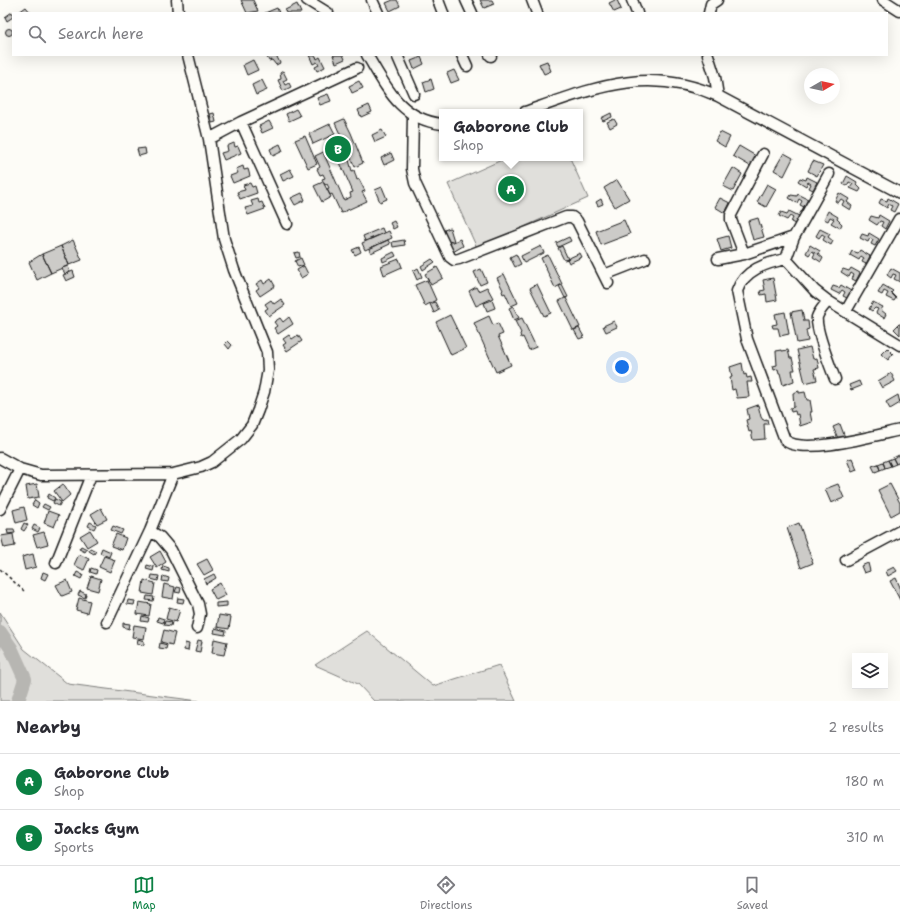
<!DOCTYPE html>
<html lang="en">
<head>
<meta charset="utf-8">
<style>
	:root { --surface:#fff; --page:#f2f2f3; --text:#2b2b33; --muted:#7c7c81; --line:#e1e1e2; --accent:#0b8043 }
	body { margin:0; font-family:"Shantell Sans",sans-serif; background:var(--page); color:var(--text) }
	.controls { position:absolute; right:12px; bottom:12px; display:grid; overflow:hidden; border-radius:0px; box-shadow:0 4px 16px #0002 }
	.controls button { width:36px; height:36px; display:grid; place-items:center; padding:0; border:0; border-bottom:1px solid var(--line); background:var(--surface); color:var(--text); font:20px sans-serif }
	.compass { position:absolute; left:804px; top:68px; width:36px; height:36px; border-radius:50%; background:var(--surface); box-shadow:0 4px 16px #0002; rotate:81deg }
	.you { position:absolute; left:622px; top:367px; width:14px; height:14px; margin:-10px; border:3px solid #fff; border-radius:50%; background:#1a73e8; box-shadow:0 0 0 6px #1a73e833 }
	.badge { display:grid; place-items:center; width:26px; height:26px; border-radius:50%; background:var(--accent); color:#fff; font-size:13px; font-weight:700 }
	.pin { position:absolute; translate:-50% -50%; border:2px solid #fff; box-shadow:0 1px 4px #0006 }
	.popup { position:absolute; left:439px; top:109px; width:144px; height:52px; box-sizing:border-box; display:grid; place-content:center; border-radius:0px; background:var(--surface); filter:drop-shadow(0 1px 3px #0005); font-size:13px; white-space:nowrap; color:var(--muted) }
	.popup b { font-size:15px; color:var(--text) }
	.popup::after { content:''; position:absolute; left:50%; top:100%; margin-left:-8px; border:8px solid transparent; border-top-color:var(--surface) }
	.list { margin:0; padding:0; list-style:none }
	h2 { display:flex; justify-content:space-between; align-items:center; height:52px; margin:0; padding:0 16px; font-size:17px }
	h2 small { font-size:13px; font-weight:400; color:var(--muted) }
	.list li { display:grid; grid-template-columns:26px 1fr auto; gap:12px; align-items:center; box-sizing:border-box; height:56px; padding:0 16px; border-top:1px solid var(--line) }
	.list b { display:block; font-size:15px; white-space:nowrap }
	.list p { margin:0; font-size:13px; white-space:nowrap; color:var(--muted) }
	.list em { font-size:13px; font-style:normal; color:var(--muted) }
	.icon { flex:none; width:22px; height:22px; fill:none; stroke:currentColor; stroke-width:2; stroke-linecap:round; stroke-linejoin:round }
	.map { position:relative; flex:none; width:900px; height:701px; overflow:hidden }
	.search { position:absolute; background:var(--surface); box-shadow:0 4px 16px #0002; left:12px; right:12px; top:12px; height:44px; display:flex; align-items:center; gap:10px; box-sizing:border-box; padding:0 14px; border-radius:0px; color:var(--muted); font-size:15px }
	.sheet { height:164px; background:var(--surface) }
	nav { display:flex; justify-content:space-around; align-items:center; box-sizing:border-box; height:56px; border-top:1px solid var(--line); background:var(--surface); font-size:11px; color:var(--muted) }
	nav a { display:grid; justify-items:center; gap:2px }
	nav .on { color:var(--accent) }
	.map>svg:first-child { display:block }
	.green { fill:#e0dfdb; stroke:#7e7e7c }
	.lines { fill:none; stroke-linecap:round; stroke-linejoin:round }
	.river { stroke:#b7b6b2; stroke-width:14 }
	.building { fill:#cccbc8; stroke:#1c1c1c; fill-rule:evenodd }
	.minor-casing { stroke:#1c1c1c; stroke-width:13 }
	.path { stroke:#1c1c1c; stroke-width:1.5; stroke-dasharray:3 3; stroke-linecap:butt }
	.minor { stroke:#fdfcf7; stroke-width:10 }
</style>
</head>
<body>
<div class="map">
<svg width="900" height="701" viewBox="0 0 900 701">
	<rect width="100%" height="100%" fill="#fdfcf7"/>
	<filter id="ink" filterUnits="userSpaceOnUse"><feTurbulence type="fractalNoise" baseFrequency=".025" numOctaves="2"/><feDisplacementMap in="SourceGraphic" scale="8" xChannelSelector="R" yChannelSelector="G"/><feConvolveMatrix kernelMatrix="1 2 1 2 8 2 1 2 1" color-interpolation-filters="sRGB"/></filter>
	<g filter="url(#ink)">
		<!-- green -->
		<path class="green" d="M506,158H570L588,198L477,248L448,184Z
			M0,612L24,649L68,684L199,701H0Z
			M367,631L433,686L499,665L516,701H374L358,684L315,665Z"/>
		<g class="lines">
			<!-- river -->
			<path class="river" d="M0,632L11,648L25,679L18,701"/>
		</g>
		<!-- building -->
		<path class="building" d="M241,0H253L258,11L247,13Z
			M393,0H397L400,6L390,11L386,3Z
			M480,0H492L494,4L484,8Z
			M615,0H617L621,9L614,12L609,3Z
			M297,4L301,13H286L285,10Z
			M26,7L31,13H20L19,12Z
			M277,8L279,13H265Z
			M12,12L13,17L7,21L5,17Z
			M5.5 32a3.5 3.5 0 1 1 7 0a3.5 3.5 0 1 1-7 0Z
			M266,55H276L280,63L276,65L272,60L269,61Z
			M309,55L316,56L317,59L320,57L325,67L317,71L315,67L319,65L317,62L313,64Z
			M333,55H343L345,59L336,63Z
			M421,57L424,64L414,69L411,61Z
			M253,60L258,70L247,75L243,65Z
			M547,61L551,71L544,74L539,64Z
			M454,70L459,80L451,83L447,73Z
			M283,71L287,79L283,81L285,85L289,83L291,87L283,91L278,80L281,79L280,73Z
			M431,79L434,89L426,92L423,82Z
			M262,80L267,90L256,95L252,85Z
			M359,81L363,88L352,93L349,86Z
			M328,94L331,101L320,105L317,98Z
			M369,105L372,112L361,117L358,110Z
			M296,109L300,116L289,121L286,114Z
			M214,113L216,122L212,123L210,114Z
			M611,113L612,117L603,121L601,118Z
			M344,119L351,133L363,163L355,167L335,123Z
			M614,119L617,124L610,128L607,122Z
			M269,121L273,128L262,133L259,126Z
			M330,124L335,134L313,144L309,134Z
			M382,130L386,137L375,142L372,135Z
			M720,132L730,137L725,147L715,141Z
			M305,136L317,164L308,168L295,140Z
			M234,143L235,147L238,146L241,153L224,160L221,153L228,151L227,146Z
			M280,144L283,151L273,156L270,149Z
			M340,144L347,156L346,157L348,161L349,160L352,171L354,170L357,180L359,179L365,191L362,192L367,201L341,213L332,194L330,195L327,189L329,188L327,184L325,185L322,179L325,178L323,174L320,175L317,169L320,167L315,156ZM334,149L353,192L350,193L351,197L344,200L324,154Z
			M739,146L756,156L750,166L733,156Z
			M145,148L146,154L139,156L137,149Z
			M391,153L394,160L384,165L381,158Z
			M784,153L793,158L784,176L774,170Z
			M813,161L823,165L817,176L808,171Z
			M243,166L244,170L248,169L250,176L233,183L230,176L238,173L236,169Z
			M733,168L742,174L733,191L723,186Z
			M290,169L294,176L283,181L280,174Z
			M847,176L857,182L856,184L861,189L859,192L850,188L853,184L849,182L847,186L843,184Z
			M807,177L817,182L813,190L809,188L811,184L808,182L806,186L798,181L800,178L806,180Z
			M617,180L629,199L615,207L604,188Z
			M323,182L331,197L322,202L314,186Z
			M250,183L252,187L255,186L257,193L240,199L237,192L245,190L243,185Z
			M767,184L776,189L766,207L757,202Z
			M382,187L387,199L380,202L375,190Z
			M302,193L305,200L295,205L291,198Z
			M839,193L849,199L847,202L852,206L850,210L842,205L844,201L841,199L838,203L835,201Z
			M798,194L808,199L804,207L800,205L802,201L799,199L797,203L789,198L791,195L797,196Z
			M720,198L730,203L725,213L715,207Z
			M888,198L898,204L894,212L890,210L892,206L889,204L887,208L879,203L881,199L887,201Z
			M258,199L259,203L262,202L265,209L248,215L245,208L253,206L251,201Z
			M601,199L603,204L598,206L596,202Z
			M789,211L799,216L795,224L791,222L793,218L790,216L787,220L779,216L781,212L787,214Z
			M828,211L838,217L837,219L842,224L840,228L831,223L834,219L830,217L828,221L824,219Z
			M879,215L889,221L885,229L881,226L883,222L880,221L877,225L869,220L871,216L878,218Z
			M758,218L764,237L753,240L748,221Z
			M624,220L630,234L601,245L596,231Z
			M394,221L397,227L393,229L390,223Z
			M382,228L384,233L365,241L363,236Z
			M450,228L454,241L447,242L444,230Z
			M820,229L830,234L828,237L833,241L831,245L823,240L825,236L822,234L819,238L816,236Z
			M389,231L392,238L365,250L362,243Z
			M869,233L879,239L875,246L871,244L873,240L870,238L868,242L860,238L862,234L868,236Z
			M728,236L731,248L721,251L717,239Z
			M569,237L571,241L558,247L556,243Z
			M460,239L463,246L453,252L449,244Z
			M73,240L82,260L69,265L61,246Z
			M388,240L390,244L371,253L369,249Z
			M404,240L405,245L393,247L392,242Z
			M810,245L820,251L818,254L823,258L821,262L813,257L815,253L812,251L809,255L806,253Z
			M61,246L69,265L51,273L42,254Z
			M541,246L544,253L524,263L521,256Z
			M562,246L568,259L564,260L558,248Z
			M359,247L361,252L355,255L352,250Z
			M860,250L870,256L866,264L862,262L864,258L861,256L859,260L850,255L852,251L858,253Z
			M299,252L300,257L296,258L294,253Z
			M394,252L396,256L383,262L382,258Z
			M580,253L582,257L569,263L567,259Z
			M42,254L51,273L37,280L29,262Z
			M516,254L521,264L515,267L510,257Z
			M548,255L562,284L555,288L541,258Z
			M301,258L304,265L298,267L295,261Z
			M399,259L402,267L384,275L381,266Z
			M432,259L435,262L423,270L421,266Z
			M68,266L70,272L65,274L62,268Z
			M304,266L308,274L301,278L297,270Z
			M437,267L443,278L431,285L425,274Z
			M418,268L422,277L417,280L413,271Z
			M851,268L860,273L856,281L852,279L854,275L851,273L849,277L841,272L843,269L849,271Z
			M891,268L900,273V282L894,279L896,275L893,274L891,278L887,275Z
			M481,269L487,282L480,285L474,272Z
			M73,271L75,277L66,281L63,275Z
			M504,274L518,303L511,306L505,293L503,294L502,291L503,290L497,278Z
			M773,278L777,300L767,302L766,294L761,295L760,291L765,290L763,280Z
			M271,279L275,286L260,296L256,290L259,288L256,284L262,280L264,284Z
			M427,280L436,300L425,306L415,285Z
			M537,284L551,313L544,316L530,288Z
			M562,285L568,297L565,298L559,286Z
			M841,285L851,291L847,298L843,296L845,292L842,290L839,294L831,290L833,286L839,288Z
			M883,285L893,291L891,293L896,298L894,301L886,297L888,293L884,291L882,295L878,293Z
			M476,287L478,291L487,287L493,298L476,306L469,291Z
			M565,298H566L580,327L573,330L559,301Z
			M281,299L285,305L269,316L265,310L268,308L265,304L271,300L274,304Z
			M492,300L495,308L487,311L484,303Z
			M435,302L439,310L434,313L430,304Z
			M873,302L883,307L881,310L886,314L884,318L876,313L878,309L875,308L872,311L869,309Z
			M513,306L519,318L514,320L509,308Z
			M802,310L804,321H808L809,329L806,330L808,341L797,343L791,312Z
			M785,312L789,334L780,336L778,328H773L772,325L777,324L775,314Z
			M450,315L466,348L451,355L436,322Z
			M489,316L493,325L498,323L503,334L498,336L511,365L496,372L474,323Z
			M289,317L293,324L278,334L274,328L277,326L274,322L280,318L283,322Z
			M522,318L536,347L529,350L523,337L521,338L520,334L521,333L515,321Z
			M614,321L617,327L606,332L603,326Z
			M899,324H900V335L894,329Z
			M579,328L584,337L579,339L574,330Z
			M289,335L292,339L298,335L302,341L287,351L283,345L286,343L283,339Z
			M228,341L232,345L229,349L225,344Z
			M810,347L813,359L817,358L819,368L814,369L817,380L805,383L797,350Z
			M887,348L893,354L888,360L881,354Z
			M782,350V351L788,350L790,358H792L795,370H792L794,381L783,385L780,373H779L778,369L774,370L773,366L777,365L776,351Z
			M742,363L744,375L746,374L747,378L751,377L752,382H747L749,397L737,398L735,389L732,390L730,378L732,377L730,367Z
			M891,373L895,381L882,388L878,381Z
			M859,381L861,386L851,390L849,385Z
			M799,391V393L805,392L807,400H810L812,412H810L812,422L800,426L798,414L796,415L795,411L791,412L790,408L794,407L793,393Z
			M898,395L900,403L890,409L886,402Z
			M758,405L761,417L763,420L767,419L768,424H764L765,439L753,440L751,431L749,432L746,420L749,419L747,409Z
			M840,424L846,440L840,443L833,427Z
			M899,455L900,462L896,464L893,458Z
			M852,458L857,470L852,472L847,460Z
			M893,458L896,464L891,466L888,460Z
			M888,460L891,466L885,468L883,462Z
			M883,462L885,468L880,470L878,464Z
			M878,464L880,470L875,472L872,466Z
			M37,484L39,497L28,499L26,486Z
			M63,484L70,495L62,502L54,491Z
			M838,484L844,498L831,503L825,489Z
			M890,484L900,503V511L891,516L878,490Z
			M49,494L55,498L53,501L47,498Z
			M55,499L61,502L59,506L53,503Z
			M35,500L39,503L37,508L32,505Z
			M44,504L50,507L48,510L42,507Z
			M24,507L27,520L16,523L13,510Z
			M101,508L107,519L97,524L91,514Z
			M48,511L59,515L54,527L44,523Z
			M90,522L96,525L94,529L88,526Z
			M24,523L28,525L24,531L21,529Z
			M799,523L813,563L801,568L787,528Z
			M34,525L40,528L38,532L32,529Z
			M113,526L123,530L121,534L111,530Z
			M7,529H14L15,533L8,534Z
			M90,530L97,541L87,547L80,536Z
			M44,532L48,544L37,547L33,535Z
			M13,534L15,546L4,548L1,536Z
			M116,534L126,538L122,550L111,546Z
			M81,546L87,549L85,552L79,549Z
			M90,548L96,551L94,554L89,551Z
			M102,548L111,552L109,557L100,553Z
			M160,551L166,562L157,568L150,557Z
			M33,554L36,567L25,570L22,557Z
			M79,554L89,559L84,570L74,565Z
			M104,556L115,560L110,572L99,567Z
			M207,559L213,570L204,575L197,564Z
			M868,563L870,571L864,573L861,566Z
			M147,565L154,567L153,571L146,569Z
			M163,566L169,568V572L162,570Z
			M894,567L897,571L888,576L886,571Z
			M91,568L97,570L96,574L90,572Z
			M43,572L48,574L45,580L41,578Z
			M77,572L83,575L81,579L75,576Z
			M214,574L216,578L206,584L204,579Z
			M152,575L159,576L158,581L151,579Z
			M91,576L101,579L98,591L87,588Z
			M163,576L169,578L168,582L162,581Z
			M896,578L900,587V600L890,581Z
			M67,580L72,592L62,596L56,585Z
			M144,580L155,583L153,595L142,593Z
			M220,583L226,595L216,600L210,589Z
			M164,584L175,587L173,599L162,597Z
			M177,587L181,588L180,593L175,592Z
			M80,591L86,594L85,598L78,595Z
			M147,596L154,597L153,601L146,600Z
			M79,598L90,601L87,613L76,610Z
			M178,598L184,599L183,603L177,602Z
			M128,600L135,601L134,605L127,604Z
			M139,602L151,604L149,616L137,614Z
			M227,602V606L216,607V603Z
			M169,607L180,610L176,622L166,619Z
			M219,615L231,617L229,629L217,627Z
			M142,616L149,618L148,622L141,621Z
			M158,617L164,619L163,623L157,621Z
			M165,621L172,622L171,626L164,625Z
			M123,623L130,624L129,629L123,627Z
			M134,625L146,627L144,639L132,637Z
			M215,628L226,631L225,635L214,633Z
			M164,630L175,633L172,645L161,642Z
			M138,639L144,641V645L137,644Z
			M214,639L227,642L224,655L212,653Z
			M198,640L202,641L200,652L195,651Z
			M160,643L167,645L166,649L159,648Z
			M185,643L189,644L188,651L184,650Z"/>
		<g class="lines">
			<!-- minor casing -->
			<g class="minor-casing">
				<path id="minor" d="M177,0L178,13
					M307,0L328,13
					M372,0L378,13
					M438,0L443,13
					M466,0L472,13
					M532,0L537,13
					M632,0L637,13
					M883,0L900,11
					M709,13L711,4L717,0
					M367,55C387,88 400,119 442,124
					M397,55L414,94
					M462,55L467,66
					M490,55L491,56
					M708,55L715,77L718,96
					M525,112C594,88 647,65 718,96L900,193
					M413,116L412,169L415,183L450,257L454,260L459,259L566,217H572L577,221L608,283
					M241,122L287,224
					M209,139L241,122L357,68
					M794,237L786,259L815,291L828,301L900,345
					M744,254L731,220V215L763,154
					M718,259L744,254L794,237L829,174
					M786,259C766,263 744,270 737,291L747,339L785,440C802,456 877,435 900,430
					M604,275L645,259
					M828,301C824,306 819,311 817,317C815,329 830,366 835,379
					M846,311L899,219
					M0,458L20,469L41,475L173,474L201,467L212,462L241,439L252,425L258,410L264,392L268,370L267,352L234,270L224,239L209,139L188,55
					M0,509L20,469
					M150,531L160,537L171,550L198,604L200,614L197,628
					M846,560L900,531
					M56,563L91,475
					M107,622L150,531L173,474"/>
			</g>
			<!-- path -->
			<path class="path" d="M0,569L24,591"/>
			<!-- minor -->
			<use href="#minor" class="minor"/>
		</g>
	</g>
</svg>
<div class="controls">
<button><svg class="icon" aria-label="layers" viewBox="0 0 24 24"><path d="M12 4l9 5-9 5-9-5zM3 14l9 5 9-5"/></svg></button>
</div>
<svg class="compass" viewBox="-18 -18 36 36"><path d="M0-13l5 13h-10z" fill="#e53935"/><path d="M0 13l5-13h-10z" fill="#7c7c81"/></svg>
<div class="you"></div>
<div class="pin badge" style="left:511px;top:189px">A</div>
<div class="popup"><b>Gaborone Club</b>Shop</div>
<div class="pin badge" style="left:338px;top:149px">B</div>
<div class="search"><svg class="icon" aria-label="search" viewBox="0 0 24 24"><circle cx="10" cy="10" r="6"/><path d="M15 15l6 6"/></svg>Search here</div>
</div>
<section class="sheet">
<h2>Nearby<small>2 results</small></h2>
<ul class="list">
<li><span class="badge">A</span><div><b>Gaborone Club</b><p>Shop</p></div><em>180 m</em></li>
<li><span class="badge">B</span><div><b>Jacks Gym</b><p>Sports</p></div><em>310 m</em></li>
</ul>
</section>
<nav>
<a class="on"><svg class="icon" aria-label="map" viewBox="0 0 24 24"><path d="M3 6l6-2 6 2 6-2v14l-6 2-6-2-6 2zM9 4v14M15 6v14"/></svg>Map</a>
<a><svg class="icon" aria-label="directions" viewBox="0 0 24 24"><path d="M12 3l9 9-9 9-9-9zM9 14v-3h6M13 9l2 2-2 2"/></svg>Directions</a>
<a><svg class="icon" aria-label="saved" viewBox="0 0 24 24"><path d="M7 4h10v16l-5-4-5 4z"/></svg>Saved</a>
</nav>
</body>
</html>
